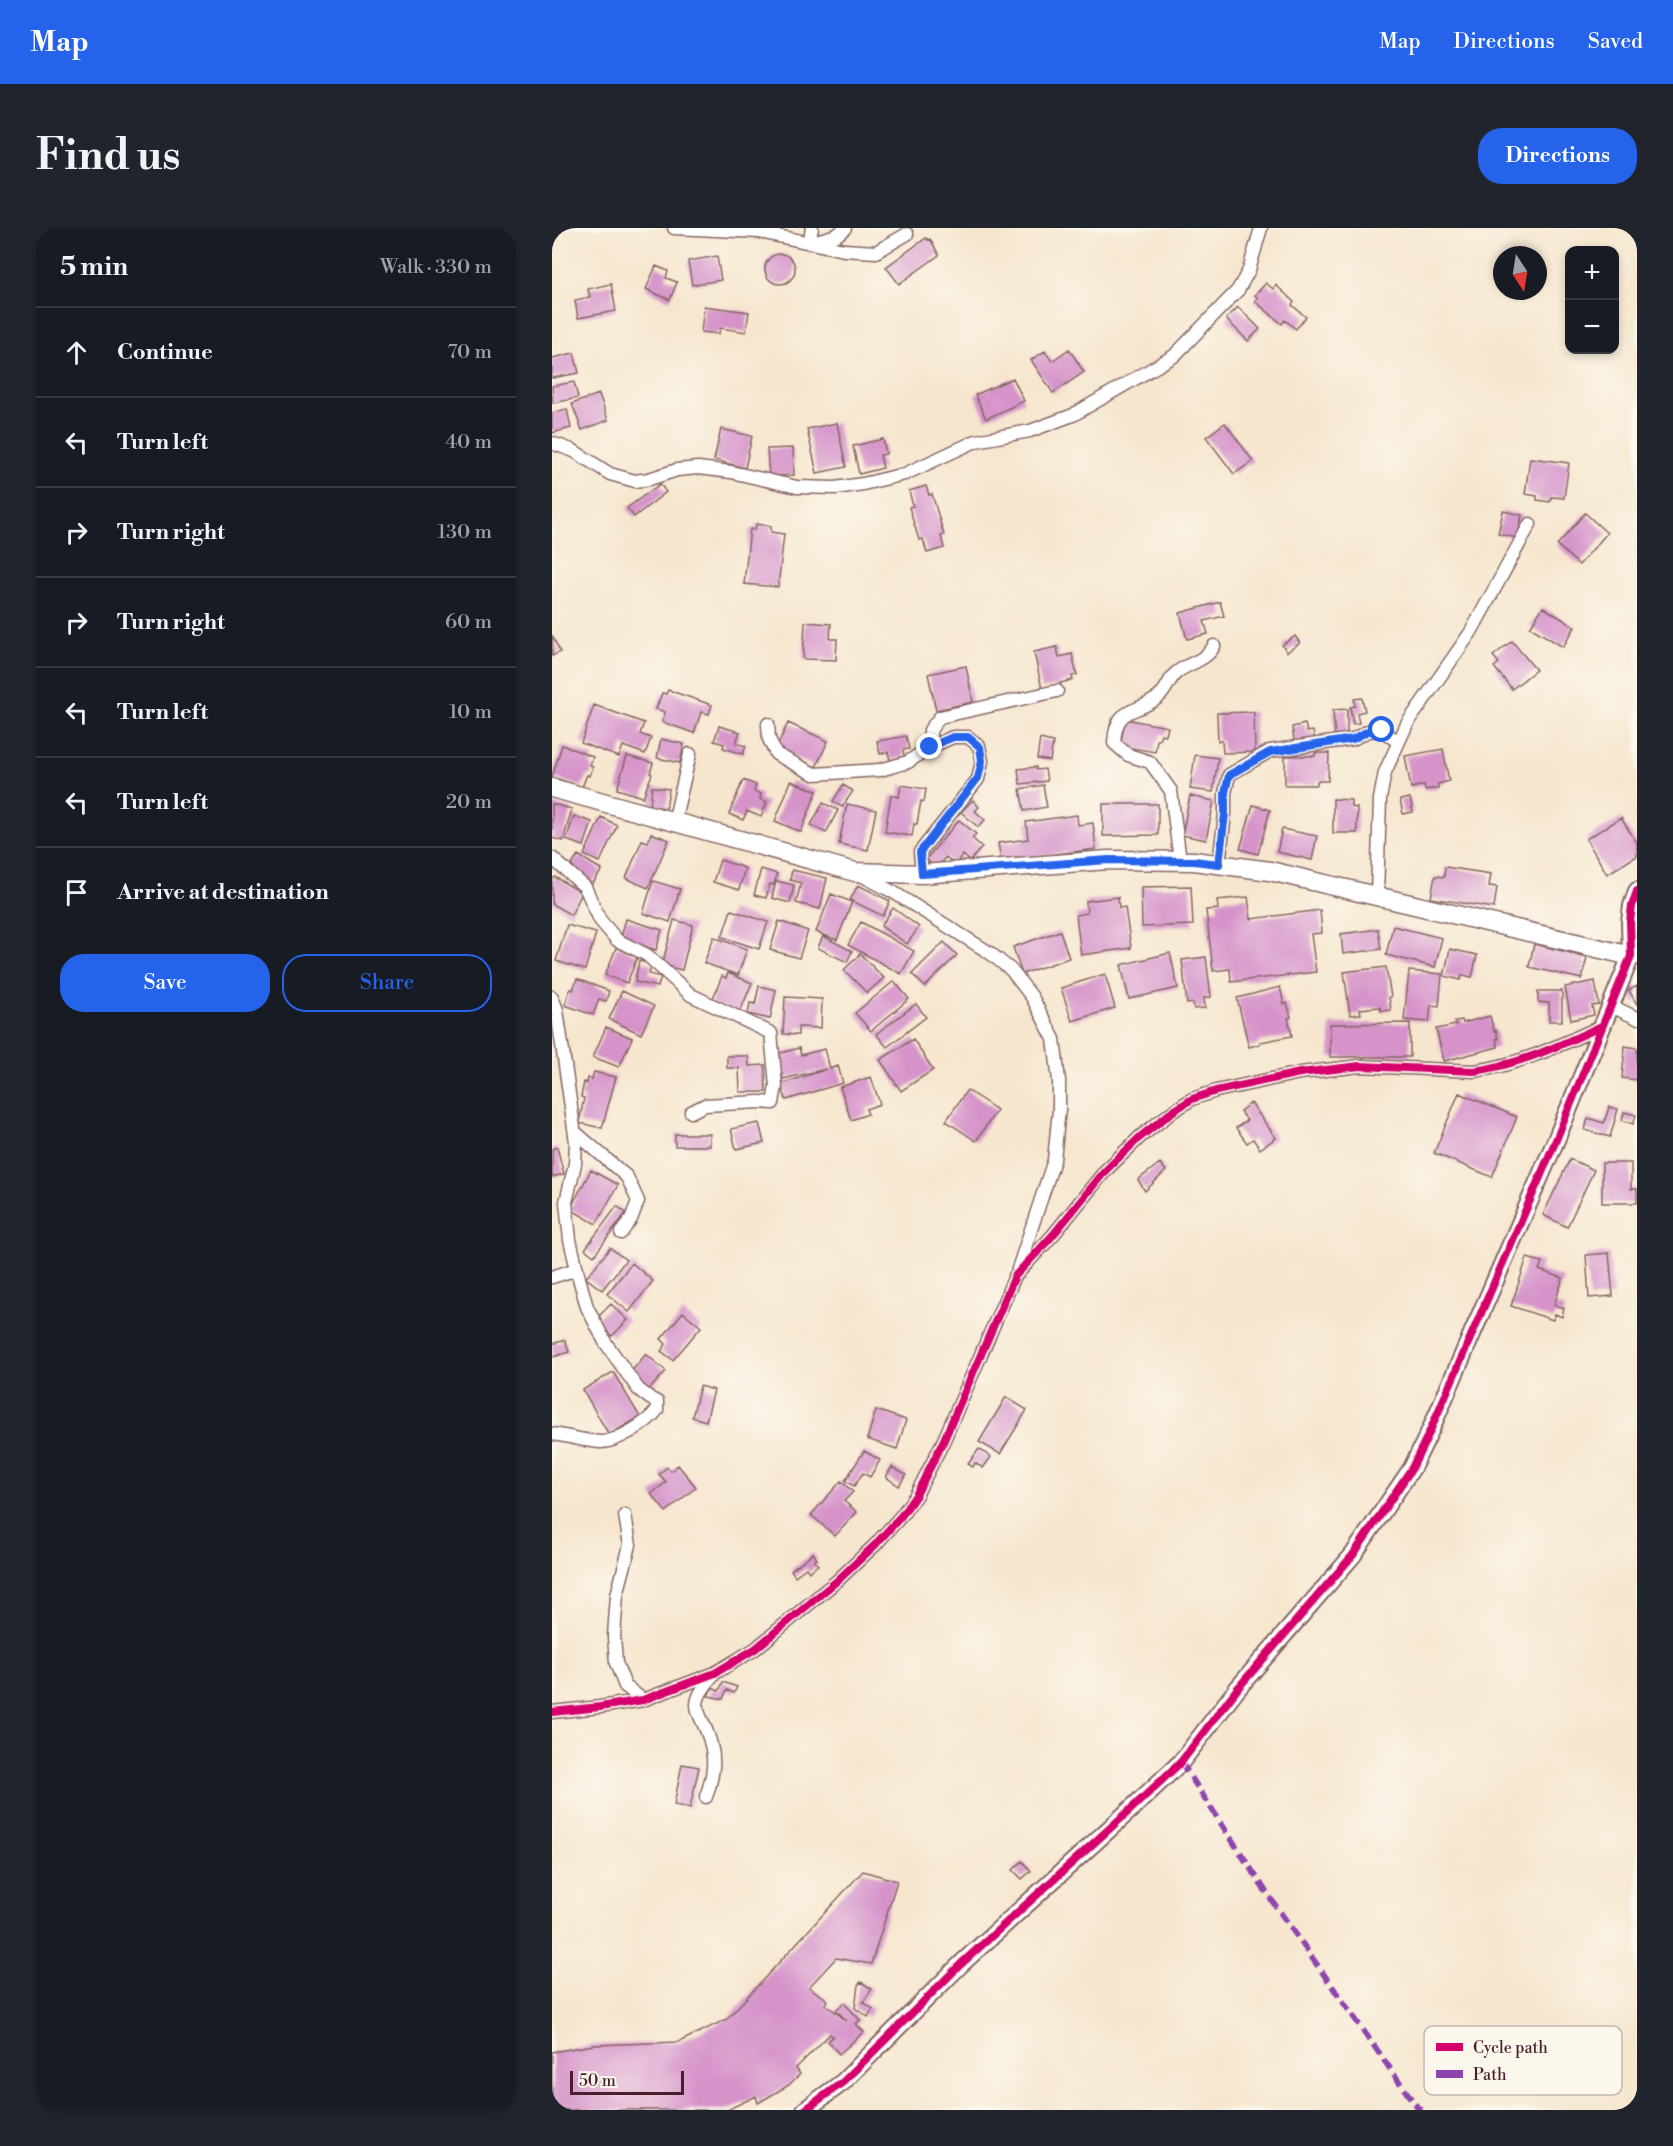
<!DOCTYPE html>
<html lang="en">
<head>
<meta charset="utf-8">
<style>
	:root { --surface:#171b24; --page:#20242c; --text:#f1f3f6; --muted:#9ea1a6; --line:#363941; --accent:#2563eb }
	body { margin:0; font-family:"Libre Bodoni",serif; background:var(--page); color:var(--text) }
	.controls { position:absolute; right:18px; top:18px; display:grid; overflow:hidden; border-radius:12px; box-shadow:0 3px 9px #0003 }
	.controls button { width:54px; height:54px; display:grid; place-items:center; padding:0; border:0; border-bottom:2px solid var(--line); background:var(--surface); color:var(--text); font:30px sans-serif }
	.compass { position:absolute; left:941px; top:18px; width:54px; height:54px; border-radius:50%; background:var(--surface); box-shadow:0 3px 9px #0003; rotate:168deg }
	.scale { position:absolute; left:18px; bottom:15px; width:114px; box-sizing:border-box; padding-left:6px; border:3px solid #4a1f2b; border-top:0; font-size:16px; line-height:21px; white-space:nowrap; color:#4a1f2b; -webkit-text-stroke:4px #fbf7ec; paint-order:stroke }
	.stop { position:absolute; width:18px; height:18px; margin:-14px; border:4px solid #2563eb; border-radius:50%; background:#fff }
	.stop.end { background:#2563eb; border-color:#fff; box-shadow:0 2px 6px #0008 }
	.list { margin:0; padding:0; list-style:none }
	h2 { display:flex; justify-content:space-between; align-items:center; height:78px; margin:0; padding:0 24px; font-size:26px }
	h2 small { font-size:20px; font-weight:400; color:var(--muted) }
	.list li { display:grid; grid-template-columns:39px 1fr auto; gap:18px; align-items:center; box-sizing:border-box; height:90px; padding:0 24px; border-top:2px solid var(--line) }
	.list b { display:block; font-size:22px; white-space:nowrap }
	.list em { font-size:20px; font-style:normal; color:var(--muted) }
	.actions { display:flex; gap:12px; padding:18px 24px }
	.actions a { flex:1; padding:14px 0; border:2px solid var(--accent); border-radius:24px; text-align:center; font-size:21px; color:var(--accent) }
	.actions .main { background:var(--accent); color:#fff }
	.icon { flex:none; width:33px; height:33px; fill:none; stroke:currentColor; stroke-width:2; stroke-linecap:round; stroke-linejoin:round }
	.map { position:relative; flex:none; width:1085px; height:1882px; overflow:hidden; border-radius:24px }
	header { display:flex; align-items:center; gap:36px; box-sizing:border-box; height:84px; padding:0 30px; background:var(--accent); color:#fff }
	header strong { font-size:28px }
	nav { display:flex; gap:33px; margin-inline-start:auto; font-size:21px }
	.intro { display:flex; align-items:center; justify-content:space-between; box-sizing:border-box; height:144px; padding:0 36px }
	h1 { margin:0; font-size:42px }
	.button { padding:15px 27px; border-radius:24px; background:var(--accent); color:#fff; font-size:21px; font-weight:700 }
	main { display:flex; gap:36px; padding:0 36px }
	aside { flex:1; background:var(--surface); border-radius:24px; box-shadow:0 3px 9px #0003 }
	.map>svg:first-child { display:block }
	.building { fill:#d693ca }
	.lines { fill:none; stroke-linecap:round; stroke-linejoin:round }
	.minor-casing { stroke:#866564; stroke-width:15 }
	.tertiary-casing { stroke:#866564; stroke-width:20 }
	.secondary-casing { stroke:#866564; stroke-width:21 }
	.minor { stroke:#fff; stroke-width:12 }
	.tertiary { stroke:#fff; stroke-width:16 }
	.secondary { stroke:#fff; stroke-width:18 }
	.quiet { stroke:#8e44ad; stroke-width:6; stroke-dasharray:12 6; stroke-linecap:butt }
	.cycleway-casing { stroke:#fbf7ec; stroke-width:11 }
	.cycleway { stroke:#d6006c; stroke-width:8 }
	.route { stroke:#2563eb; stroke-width:8 }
	.key { fill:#fbf7ec; stroke:#c6b6b2; stroke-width:1.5 }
	.key-label { font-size:16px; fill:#4a1f2b }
</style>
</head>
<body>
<header>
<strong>Map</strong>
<nav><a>Map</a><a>Directions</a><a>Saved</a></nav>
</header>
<div class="intro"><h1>Find us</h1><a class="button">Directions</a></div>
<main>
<aside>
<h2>5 min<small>Walk · 330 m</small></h2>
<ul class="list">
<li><svg class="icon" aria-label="ahead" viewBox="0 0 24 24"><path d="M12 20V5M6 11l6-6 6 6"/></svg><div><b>Continue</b></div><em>70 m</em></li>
<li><svg class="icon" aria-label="left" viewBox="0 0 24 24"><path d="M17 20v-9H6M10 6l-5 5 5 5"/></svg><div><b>Turn left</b></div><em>40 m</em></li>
<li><svg class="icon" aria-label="right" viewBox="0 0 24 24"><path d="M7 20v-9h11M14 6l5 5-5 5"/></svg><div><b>Turn right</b></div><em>130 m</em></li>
<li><svg class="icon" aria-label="right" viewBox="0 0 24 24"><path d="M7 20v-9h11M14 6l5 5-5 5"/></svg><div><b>Turn right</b></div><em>60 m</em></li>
<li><svg class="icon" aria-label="left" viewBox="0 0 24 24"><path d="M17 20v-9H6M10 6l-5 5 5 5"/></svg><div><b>Turn left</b></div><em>10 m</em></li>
<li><svg class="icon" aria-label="left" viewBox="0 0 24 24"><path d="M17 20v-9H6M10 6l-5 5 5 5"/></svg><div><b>Turn left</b></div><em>20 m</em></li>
<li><svg class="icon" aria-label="arrive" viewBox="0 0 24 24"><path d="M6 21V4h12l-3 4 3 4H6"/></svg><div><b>Arrive at destination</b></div></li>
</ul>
<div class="actions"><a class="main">Save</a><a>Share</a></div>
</aside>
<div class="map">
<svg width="1085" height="1882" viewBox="0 0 1085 1882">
	<rect width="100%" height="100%" fill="#fbf7ec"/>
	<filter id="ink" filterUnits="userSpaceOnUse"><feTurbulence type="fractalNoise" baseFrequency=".0167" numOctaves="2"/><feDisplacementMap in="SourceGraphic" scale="12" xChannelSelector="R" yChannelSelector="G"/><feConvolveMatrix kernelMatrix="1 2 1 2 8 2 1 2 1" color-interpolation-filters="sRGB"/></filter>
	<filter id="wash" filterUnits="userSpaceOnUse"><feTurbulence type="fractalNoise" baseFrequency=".008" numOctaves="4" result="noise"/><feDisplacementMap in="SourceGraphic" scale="24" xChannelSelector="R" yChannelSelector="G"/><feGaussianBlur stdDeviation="1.35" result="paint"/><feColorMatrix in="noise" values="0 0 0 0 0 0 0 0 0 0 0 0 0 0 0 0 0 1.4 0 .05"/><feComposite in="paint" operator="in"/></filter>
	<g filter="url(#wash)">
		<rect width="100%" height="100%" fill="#f6e6ce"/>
		<g id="blocks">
			<!-- building -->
			<path class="building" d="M374,10L376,12L378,11L387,27L347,56L334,39Z
				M213 41a15 15 0 1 1 30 0a15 15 0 1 1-30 0Z
				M165,28L169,52L140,57L136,33Z
				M104,38L116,43L114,50L125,54L118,72L94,61Z
				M714,55L721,61L724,57L742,74L740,77L754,89L744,101L733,92L730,96L703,73L706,70L703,67Z
				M59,56L64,83L26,90L23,72L38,69L36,61Z
				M152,78L197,84L194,104L168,100L167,106L149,104Z
				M686,79L708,101L696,113L674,91Z
				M517,121L532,144L501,165L479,132L493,123L500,133Z
				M22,125L27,145L0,150V130Z
				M461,150L472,173L434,191L423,167Z
				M22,154L26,170L1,175L0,158Z
				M47,166L56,192L30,202L20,176Z
				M15,181L19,200L0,205V185Z
				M285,195L294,239L265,245L255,201Z
				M673,195L701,233L682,246L654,209Z
				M169,201L200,208L193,240L162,232Z
				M331,211L334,226L328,227L331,240L307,246L301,218Z
				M241,220L242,247L217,249L215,221Z
				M978,230L1017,235L1012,270L999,269L998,274L985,272V268L973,266Z
				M108,256L114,264L82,289L75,280Z
				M374,258L377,267L380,266L392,307L389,308L392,320L375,325L371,311L367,312L357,279L361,278L357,263Z
				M951,283L970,287L966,310L946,306Z
				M1033,285L1055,305L1027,337L1005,317Z
				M204,296L219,298V304L232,306L226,359L192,356L198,301L203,302Z
				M668,374L672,388L652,393L656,406L635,411L628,385Z
				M991,379L1023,399L1011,419L978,399Z
				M253,394L279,396L278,411H285L284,432L251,431Z
				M0,407L8,424L0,428Z
				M743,408L748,415L735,424L730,417Z
				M960,413L984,442L960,461L942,439L947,435L941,428Z
				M505,419L507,429L520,426L525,447L520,448L521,452L508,455L509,457L490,461L482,424Z
				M414,438L421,474L384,482L376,446Z
				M116,462L160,477L157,486L149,484L142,505L110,494L113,484L104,481L110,465L114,466Z
				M810,470L813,483L805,485L807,495L801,496L798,479L803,478L802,471Z
				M42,477L92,495L88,506L99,510L93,526L71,518L67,529L29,515Z
				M795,481V510L783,511L781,482Z
				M702,484L703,524L671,525L670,513H666L665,485Z
				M573,491L616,499L614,507L609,506L607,512H605L603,524L568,518Z
				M236,495L276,513L264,539L224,521Z
				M753,496L755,504L761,503L763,515L743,518L740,499Z
				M167,498L188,504L184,515L194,518L191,526L171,520L172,516L162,513Z
				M354,508L357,521L351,522L352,529L338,532L336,524L328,526L325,513Z
				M109,511L132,516L128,535L105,530Z
				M488,511L501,514L498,533L485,531Z
				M10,517L41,529L38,538L41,539L38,548L35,547L30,559L0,549Z
				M891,521L897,553L886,556V560L873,562L872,557L859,560L853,528Z
				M763,525H777L776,553H765V557H733V528H763Z
				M643,527L666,530L661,564L638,561Z
				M75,528L101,535L98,545L100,546L91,569L65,561Z
				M484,539V542L493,541L495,553L468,556L466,541Z
				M191,552L204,557L202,563L209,566L208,571L215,574L209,589L195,583L191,592L177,586Z
				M239,553L265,563L249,604L223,593Z
				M291,557L301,563L290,579L281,573Z
				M349,557L374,561L372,574L369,573L365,596H362L360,608L333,604L339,567L347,569Z
				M491,557L495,579L472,583L468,561Z
				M100,559L117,561L114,580L98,578Z
				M638,568L662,573L654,612L630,607Z
				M858,570L861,584L851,586L848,572Z
				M781,571L799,572V579L805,580V605H781Z
				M421,572L427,579L423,583L433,592L426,599L409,584Z
				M271,575L286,582L274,605L259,597Z
				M0,576L20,581L11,613L0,610Z
				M295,576L324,582L316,622L287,616Z
				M551,576H606V607L551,608Z
				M701,577L718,582L706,626L688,621Z
				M525,587L526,597L541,595L544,621L449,633L446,615L476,611L474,594Z
				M22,588L40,594L32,618L14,612Z
				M49,589L65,597L48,634L32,627Z
				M1069,590L1085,615V628L1055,646L1034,611Z
				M407,592L424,606L420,610L430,619L418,633L411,627L403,637L394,629L384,640L374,631Z
				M730,601L765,608L760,632L725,624Z
				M99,605L117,612L96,660L74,650L90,612L96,614Z
				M26,627L50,642L40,657L17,642Z
				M168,632L193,640L187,662L161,654Z
				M893,639L939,646L937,658L945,659L942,680L879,670L883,648L892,649Z
				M209,641L225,646L222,657L218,656L214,670L202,667Z
				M240,642L275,650L268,681L244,675L249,655L238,652Z
				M3,649L30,665L19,687L0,676V652Z
				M101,653L128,661L118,694L91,685Z
				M224,653L242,657L238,675L220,670Z
				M306,657L338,673L331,688L298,672Z
				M639,658L641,697L590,699L589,659Z
				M279,666L300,674L285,712L264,704Z
				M566,669L567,680L573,679L579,720L529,727L524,687L535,685L534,673Z
				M696,669L699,691L768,682L770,705L759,706L764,744L679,754L678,741L661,743L654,682L666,681L665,672Z
				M341,680L367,699L355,716L329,698Z
				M179,682L216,694L207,721L170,709Z
				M74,691L110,702L104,722L68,712Z
				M122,692L141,697L130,742L110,737Z
				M227,693L256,703L247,730L218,722Z
				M309,694L362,723L349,746L296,717Z
				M15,697L44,705L33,742L4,733Z
				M841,698L890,710L883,739L834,727Z
				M826,701L829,721L791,726L789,706Z
				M508,703L517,730L470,746L461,719Z
				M271,708L300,723L295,734L266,720Z
				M162,709L195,721L186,747L152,735Z
				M392,714L405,727L373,759L360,746Z
				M982,716L1035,729L1030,751L977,739Z
				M65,718L86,727L75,755L53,747Z
				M898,721L925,727L920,749L910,747L909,752L892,748Z
				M618,725L626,760L577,771L569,737Z
				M308,726L332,750L315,765L292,742Z
				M654,729L659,769L652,770L653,780L642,781L641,775L635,776L630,732Z
				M87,733L100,736L97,746L109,749L106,759L83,754Z
				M834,739L839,769H837L839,782L829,783L828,779L808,781L809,786L798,787L792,744Z
				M857,743L890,746L887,778L879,777L877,794L852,792Z
				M176,745L200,755L187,786L159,775L170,748L174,750Z
				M553,746L563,780L520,793L509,760Z
				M25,751L57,763L54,773L47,771L41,787L13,777L18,761L21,762Z
				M342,753L357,771L319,803L303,785Z
				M1043,753L1047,777L1040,778L1042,787L1019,792L1013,759Z
				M207,758L224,762L218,791L196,786L198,775L203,776Z
				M1085,758V777L1077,762Z
				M728,759L732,776L735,775L739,789L736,790L740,808L708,814V816L697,819L685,770Z
				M70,763L102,778L89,806L57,791Z
				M986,763H1010V793H997V775L986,774Z
				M233,769L270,771L269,800L246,799V807L231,806Z
				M364,776L374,789L335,819L324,806Z
				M938,788L942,803L944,802L946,811H944L946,819L892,833L884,801L904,797L903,793L910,792L911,795Z
				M858,795V829H778V796Z
				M54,799L80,810L67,839L41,829Z
				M361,811L381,842L349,863L328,832Z
				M1073,818L1085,820V852L1070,850Z
				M247,820L249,827L273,821L278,841L286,838L291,855L234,872L229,856L275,841L231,851L225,826Z
				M175,828H196L197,838L213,837L214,864H188L187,840H175Z
				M42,844L64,849L50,900L27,895L32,870L29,869L32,854L35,855L36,850L40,851Z
				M319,849L328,876L314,881L316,886L299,892L288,859Z
				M415,862L445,882L424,913L394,893Z
				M907,865L965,889L940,949L882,925Z
				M699,875L724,910L708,921L701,911L695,915L684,900L695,892L688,883Z
				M1057,879L1066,881L1058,909L1033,902L1036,890L1052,895Z
				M1072,884L1084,887L1081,896L1070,892Z
				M207,895L212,915L184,921L179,901Z
				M123,906H158V918H123Z
				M5,919L12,946L0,949V921Z
				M1018,931L1042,942L1015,999L991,987Z
				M608,935L614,943L593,963L586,952Z
				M1050,935H1079V961H1085V975H1050Z
				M39,942L66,957L44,996L18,981Z
				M65,978L74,985L42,1028L33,1021Z
				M58,1020L74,1032L50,1062L34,1050Z
				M1057,1025L1061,1068L1037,1070L1034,1027Z
				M975,1030L990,1034L987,1042L1011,1050L1002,1077L1012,1080L1010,1089L1003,1086L1001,1092L959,1078Z
				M80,1035L101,1053L77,1084L55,1066Z
				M59,1076L76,1092L60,1108L43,1092Z
				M131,1084L149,1099L121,1132L109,1123L114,1116L109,1111Z
				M13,1112L17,1124L1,1129L0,1116Z
				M94,1126L114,1143L97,1162L78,1145Z
				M61,1144L88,1189L57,1207L31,1162Z
				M148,1158L162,1162L154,1193L140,1189Z
				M454,1169L475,1182L448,1226L427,1214Z
				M324,1182L354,1192L345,1221L315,1211Z
				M427,1221L439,1229L431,1240L423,1235L421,1239L416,1236Z
				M312,1223L328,1232L318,1249L311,1245L302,1258L293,1253Z
				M126,1237L144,1259L114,1284L99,1266L114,1254L107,1246L115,1239L119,1243Z
				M340,1239L354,1247L347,1258L334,1249Z
				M289,1253L301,1264L292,1273L305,1284L283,1308L259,1287Z
				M261,1325L265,1331L262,1333L266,1337L257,1344L254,1340L243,1348L239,1342Z
				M171,1454L185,1459L182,1465L175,1462L171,1471L156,1468L160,1460L167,1463Z
				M130,1536L147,1539L138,1580L122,1577Z
				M470,1633L479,1643L470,1651L461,1642Z
				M311,1643L345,1653L319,1736L284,1730L257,1759L273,1770L276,1773L273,1776L295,1793L284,1782L292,1775L308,1792L304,1796L312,1804L287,1826L276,1813L281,1808L278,1806L244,1840L248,1846L237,1857L206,1875L204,1868L175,1882H0V1824L42,1817L127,1814L175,1791Z
				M309,1754L320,1761L311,1774L321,1781L316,1789L303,1780L306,1757Z"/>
		</g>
	</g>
	<g filter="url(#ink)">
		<use href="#blocks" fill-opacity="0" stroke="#866564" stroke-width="1.5"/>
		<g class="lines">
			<!-- minor casing -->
			<g class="minor-casing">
				<path id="minor" d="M122,0L207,4L292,22L324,24L355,6
					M260,0L257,15L285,7L293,0
					M0,215L22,223L58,246L83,253L97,251L125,242L146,240L179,244L245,259L283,260L311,256L353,246L424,213L478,203L521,187L622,128L686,62L697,42L709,0
					M216,496L217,511L224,526L262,546L328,542L356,534L378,519L401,509H416L427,518L430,533L426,551L368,624L370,646
					M378,519V502L388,489L505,463
					M122,594L138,526
					M0,630L33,659L48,692L65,712L95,727L139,767L219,805L224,858L221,875L207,874L153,877L139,884
					M628,633L619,563L598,534L576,527L562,515C564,478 581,487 604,471C614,465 616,452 624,445C637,434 653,434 662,418
					M667,636L673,586V565L677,547L718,523L801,511L816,503L830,502L846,514
					M309,647L341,664L438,725L459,742L480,769L502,811L507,853V881L502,932L466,1041
					M825,667L828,571L833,544L855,496L919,404L978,296
					M0,769L5,782L24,914L23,936L14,974L18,1012L27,1050L35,1079L53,1114L86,1161L99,1171L105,1174V1182C96,1195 63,1215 48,1214C32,1213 16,1208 0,1206
					M1059,778L1085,790
					M23,904L75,949L86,973L79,991L69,1005
					M0,1049L25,1041
					M73,1287L78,1317L65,1367L62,1408L64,1435L73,1458L91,1472
					M0,1484L48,1479L91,1472L163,1445L203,1421L286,1352L323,1317L350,1287L364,1267L391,1214L463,1048L501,1007L553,943L588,909L620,884L640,871L664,863L748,845L808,838L922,843C968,837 1008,817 1050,798
					M154,1569C160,1551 164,1535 159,1517C151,1482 131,1482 161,1448"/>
			</g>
			<!-- tertiary casing -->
			<g class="tertiary-casing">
				<path id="tertiary" d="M253,1882L291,1854L409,1736L578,1582L629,1534L686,1460L801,1327L860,1240L878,1203L1004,912L1079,728L1078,694L1080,678L1085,663"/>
			</g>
			<!-- secondary casing -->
			<g class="secondary-casing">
				<path id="secondary" d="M0,560L303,644L370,646L556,632L642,633L718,643L1079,728L1085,727"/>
			</g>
			<!-- minor -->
			<use href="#minor" class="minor"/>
			<!-- tertiary -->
			<use href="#tertiary" class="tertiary"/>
			<!-- secondary -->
			<use href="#secondary" class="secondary"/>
			<!-- quiet -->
			<path class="quiet" d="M629,1534L716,1667L865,1879L870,1882"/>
			<!-- cycleway casing -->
			<g class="cycleway-casing">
				<path id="cycleway" d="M0,1484L48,1479L91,1472L163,1445L203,1421L286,1352L323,1317L350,1287L364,1267L391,1214L463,1048L501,1007L553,943L588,909L620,884L640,871L664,863L748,845L808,838L922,843C968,837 1008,817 1050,798
					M253,1882L291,1854L409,1736L578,1582L629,1534L686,1460L801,1327L860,1240L878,1203L1004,912L1079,728L1078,694L1080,678L1085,663"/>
			</g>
			<!-- cycleway -->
			<use href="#cycleway" class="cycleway"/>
		</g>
	</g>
	<g class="lines" filter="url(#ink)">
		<!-- route -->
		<path class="route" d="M378,519L401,509H416L428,519L430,533L426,550L368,624L370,646L556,632L642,633L667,636L673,586V565L677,547L718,524L801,511L816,503L830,502"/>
	</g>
	<!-- legend -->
	<rect x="872" y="1798" width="198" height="69" rx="9" class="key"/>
	<rect x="884" y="1815" width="27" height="8" fill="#d6006c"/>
	<rect x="884" y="1842" width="27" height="8" fill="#8e44ad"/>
	<g class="key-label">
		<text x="921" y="1825">Cycle path</text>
		<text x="921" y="1852">Path</text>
	</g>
</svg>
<div class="controls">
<button>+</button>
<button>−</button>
</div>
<svg class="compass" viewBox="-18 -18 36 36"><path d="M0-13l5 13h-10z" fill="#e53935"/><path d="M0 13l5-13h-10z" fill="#9ea1a6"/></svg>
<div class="scale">50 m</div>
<div class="stop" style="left:830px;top:502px"></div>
<div class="stop end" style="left:378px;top:519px"></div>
</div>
</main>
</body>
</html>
